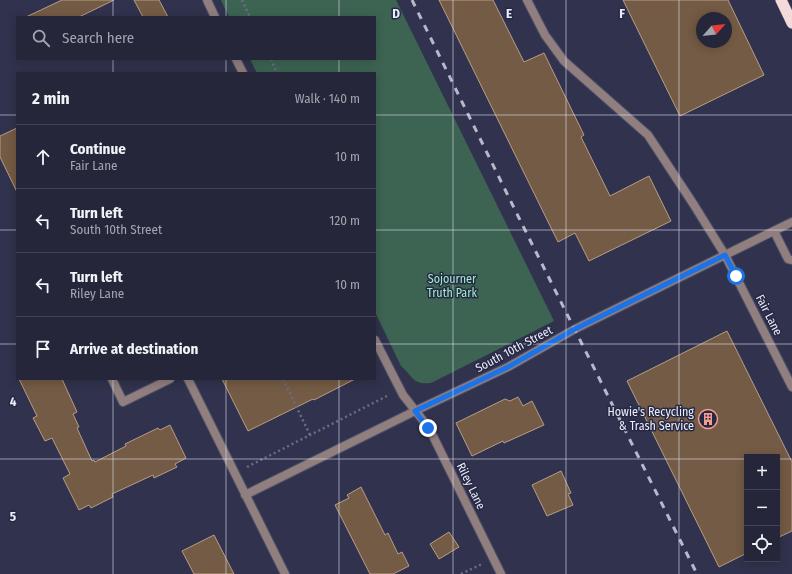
<!DOCTYPE html>
<html lang="en">
<head>
<meta charset="utf-8">
<style>
	:root { --surface:#25263a; --page:#2d2e42; --text:#f1f3f6; --muted:#a3a5af; --line:#424354 }
	body { margin:0; font-family:"Fira Sans Condensed",sans-serif; background:var(--page); color:var(--text) }
	.controls { position:absolute; right:12px; bottom:12px; display:grid; overflow:hidden; border-radius:0px; box-shadow:0 2px 10px #0003 }
	.controls button { width:36px; height:36px; display:grid; place-items:center; padding:0; border:0; border-bottom:1px solid var(--line); background:var(--surface); color:var(--text); font:20px sans-serif }
	.compass { position:absolute; left:696px; top:12px; width:36px; height:36px; border-radius:50%; background:var(--surface); box-shadow:0 2px 10px #0003; rotate:63deg }
	.stop { position:absolute; width:12px; height:12px; margin:-9px; border:3px solid #1a73e8; border-radius:50%; background:#fff }
	.stop.end { background:#1a73e8; border-color:#fff; box-shadow:0 1px 4px #0008 }
	.list { margin:0; padding:0; list-style:none }
	h2 { display:flex; justify-content:space-between; align-items:center; height:52px; margin:0; padding:0 16px; font-size:17px }
	h2 small { font-size:13px; font-weight:400; color:var(--muted) }
	.list li { display:grid; grid-template-columns:26px 1fr auto; gap:12px; align-items:center; box-sizing:border-box; height:64px; padding:0 16px; border-top:1px solid var(--line) }
	.list b { display:block; font-size:15px; white-space:nowrap }
	.list p { margin:0; font-size:13px; white-space:nowrap; color:var(--muted) }
	.list em { font-size:13px; font-style:normal; color:var(--muted) }
	.icon { flex:none; width:22px; height:22px; fill:none; stroke:currentColor; stroke-width:2; stroke-linecap:round; stroke-linejoin:round }
	.map { position:relative; flex:none; width:792px; height:574px; overflow:hidden }
	.search { position:absolute; background:var(--surface); box-shadow:0 2px 10px #0003; left:16px; top:16px; width:360px; height:44px; display:flex; align-items:center; gap:10px; box-sizing:border-box; padding:0 14px; border-radius:0px; color:var(--muted); font-size:15px }
	.panel { position:absolute; background:var(--surface); box-shadow:0 2px 10px #0003; left:16px; top:72px; width:360px; height:308px; border-radius:0px }
	.map>svg:first-child { display:block }
	.green { fill:#3d6453 }
	.building { fill:#745b45; stroke:#b99d85; fill-rule:evenodd }
	.lines { fill:none; stroke-linecap:round; stroke-linejoin:round }
	.service-casing { stroke:#4f516a; stroke-width:10 }
	.minor-casing { stroke:#4f516a; stroke-width:10 }
	.trunk-casing { stroke:#4f516a; stroke-width:12 }
	.path { stroke:#6b6d85; stroke-width:2.5; stroke-dasharray:2 3; stroke-linecap:butt }
	.service { stroke:#917f7f; stroke-width:8 }
	.minor { stroke:#917f7f; stroke-width:8 }
	.trunk { stroke:#f4dad9; stroke-width:11 }
	.rail { stroke:#b6b8cc; stroke-width:3; stroke-dasharray:7 7; stroke-linecap:butt }
	.route { stroke:#1a73e8; stroke-width:5 }
	.grid { fill:none; stroke:#eaecfe; stroke-width:1; stroke-opacity:0.55 }
	.labels { text-anchor:middle; dominant-baseline:central; stroke-width:3; stroke-linejoin:round; paint-order:stroke }
	.park-label { font-size:12px; fill:#9decc9; stroke:#272943 }
	.street-label { font-size:12px; fill:#eaecfe; stroke:#272943 }
	.poi-label { font-size:12px; fill:#eaecfe; stroke:#272943; text-anchor:end }
	.grid-label { font-size:13px; text-anchor:middle; font-weight:bold; fill:#eaecfe; stroke:#272943; stroke-width:3; stroke-linejoin:round; paint-order:stroke }
</style>
</head>
<body>
<div class="map">
<svg width="792" height="574" viewBox="0 0 792 574">
	<rect width="100%" height="100%" fill="#31334e"/>
	<!-- green -->
	<path class="green" d="M221,0H396L554,321L431,383C412,385 413,376 401,366L375,312V73H257L250,59H375V17H229Z"/>
	<!-- building -->
	<path class="building" d="M62,0H114L79,17H26Z
		M134,0H159L168,17H143Z
		M439,0H493L524,62L544,53L584,135L581,137L610,196L649,176L671,221L589,261L575,233L558,242Z
		M623,0H728L764,75L680,116ZM702,18H726V42H702Z
		M17,128V192L0,157V136Z
		M727,331L792,462V531L777,538V457H747V553L719,567L627,381Z
		M19,379H62L77,412L73,414L79,427L77,428L92,461L94,460L95,462L126,446L125,444L158,428L160,430L170,425L186,458L175,464L177,467L154,478L153,475L112,494L113,497L91,508L89,505L79,510L63,478L70,474L52,438L45,441L33,418L37,416Z
		M222,379H355L314,400L313,399L248,431Z
		M518,397L523,406L532,401L544,425L504,443L503,441L472,456L456,423L505,399L510,401Z
		M561,471L571,493L568,494L573,505L547,516L532,485Z
		M361,487L385,535L388,533L398,554L402,552L409,566L393,574H370L335,505L349,498L347,495Z
		M449,532L459,547L439,559L430,544Z
		M214,535L234,574H194L182,551Z"/>
	<g class="lines">
		<!-- service casing -->
		<g class="service-casing">
			<path id="service" d="M527,0L545,35L564,61L648,135L694,205L725,255
				M774,231L788,259L792,260"/>
		</g>
		<!-- minor casing -->
		<g class="minor-casing">
			<path id="minor" d="M207,0L215,17
				M236,59L243,73
				M725,255L792,387
				M375,340L403,395L429,428L501,574
				M112,379L123,402L170,379
				M188,379L285,574
				M245,495L415,411L508,367L575,329L792,222"/>
		</g>
		<!-- trunk casing -->
		<g class="trunk-casing">
			<path id="trunk" d="M781,0L792,23"/>
		</g>
		<!-- path -->
		<path class="path" d="M242,0L250,17
			M271,59L277,73
			M283,379L310,435
			M247,467L387,396
			M461,574L482,564"/>
		<!-- service -->
		<use href="#service" class="service"/>
		<!-- minor -->
		<use href="#minor" class="minor"/>
		<!-- trunk -->
		<use href="#trunk" class="trunk"/>
		<!-- rail -->
		<path class="rail" d="M412,0L519,218L697,574"/>
	</g>
	<g class="lines">
		<!-- route -->
		<path class="route" d="M428,428L415,411L508,367L575,329L725,255L736,276"/>
	</g>
	<!-- grid -->
	<path class="grid" d="M113,0V17M226,0V17M339,0V17M453,0V574M566,0V574M679,0V574M113,59V73M226,59V73M339,59V73M0,115H17M375,115H792M0,230H17M375,230H792M0,344H17M375,344H792M113,379V574M226,379V574M339,379V574M0,459H747M777,459H792"/>
	<!-- icons -->
	<defs>
		<g id="building-ring" transform="scale(1)"><circle r="9.5" fill="#272943" stroke="#f59c90" stroke-width="1.5"/><path d="M-4-6H4V6H1V3H-1V6H-4ZM-2.5-4.3h1.7v1.8h-1.7ZM.8-4.3h1.7v1.8H.8ZM-2.5-1h1.7V.8h-1.7ZM.8-1h1.7V.8H.8Z" fill="#f59c90"/></g>
	</defs>
	<g fill-rule="evenodd">
		<use href="#building-ring" x="708" y="419"/>
	</g>
	<g class="labels">
		<!-- park labels -->
		<g class="park-label">
			<text x="452" y="279">Sojourner<tspan x="452" dy="14">Truth Park</tspan></text>
		</g>
		<!-- street labels -->
		<g class="street-label">
			<text transform="translate(769 315) rotate(63)">Fair Lane</text>
			<text transform="translate(514 349) rotate(-28)">South 10th Street</text>
			<text transform="translate(471 486) rotate(64)">Riley Lane</text>
		</g>
		<!-- poi labels -->
		<g class="poi-label">
			<text x="694" y="412">Howie's Recycling<tspan x="694" dy="14">&amp; Trash Service</tspan></text>
		</g>
	</g>
	<g class="grid-label">
		<text x="396" y="18">D</text>
		<text x="509" y="18">E</text>
		<text x="622" y="18">F</text>
		<text x="13" y="406">4</text>
		<text x="13" y="521">5</text>
	</g>
</svg>
<div class="controls">
<button>+</button>
<button>−</button>
<button><svg class="icon" aria-label="locate" viewBox="0 0 24 24"><circle cx="12" cy="12" r="6"/><path d="M12 2v4M12 18v4M2 12h4M18 12h4"/></svg></button>
</div>
<svg class="compass" viewBox="-18 -18 36 36"><path d="M0-13l5 13h-10z" fill="#e53935"/><path d="M0 13l5-13h-10z" fill="#a3a5af"/></svg>
<div class="stop" style="left:736px;top:276px"></div>
<div class="stop end" style="left:428px;top:428px"></div>
<div class="search"><svg class="icon" aria-label="search" viewBox="0 0 24 24"><circle cx="10" cy="10" r="6"/><path d="M15 15l6 6"/></svg>Search here</div>
<section class="panel">
<h2>2 min<small>Walk · 140 m</small></h2>
<ul class="list">
<li><svg class="icon" aria-label="ahead" viewBox="0 0 24 24"><path d="M12 20V5M6 11l6-6 6 6"/></svg><div><b>Continue</b><p>Fair Lane</p></div><em>10 m</em></li>
<li><svg class="icon" aria-label="left" viewBox="0 0 24 24"><path d="M17 20v-9H6M10 6l-5 5 5 5"/></svg><div><b>Turn left</b><p>South 10th Street</p></div><em>120 m</em></li>
<li><svg class="icon" aria-label="left" viewBox="0 0 24 24"><path d="M17 20v-9H6M10 6l-5 5 5 5"/></svg><div><b>Turn left</b><p>Riley Lane</p></div><em>10 m</em></li>
<li><svg class="icon" aria-label="arrive" viewBox="0 0 24 24"><path d="M6 21V4h12l-3 4 3 4H6"/></svg><div><b>Arrive at destination</b></div></li>
</ul>
</section>
</div>
</body>
</html>
